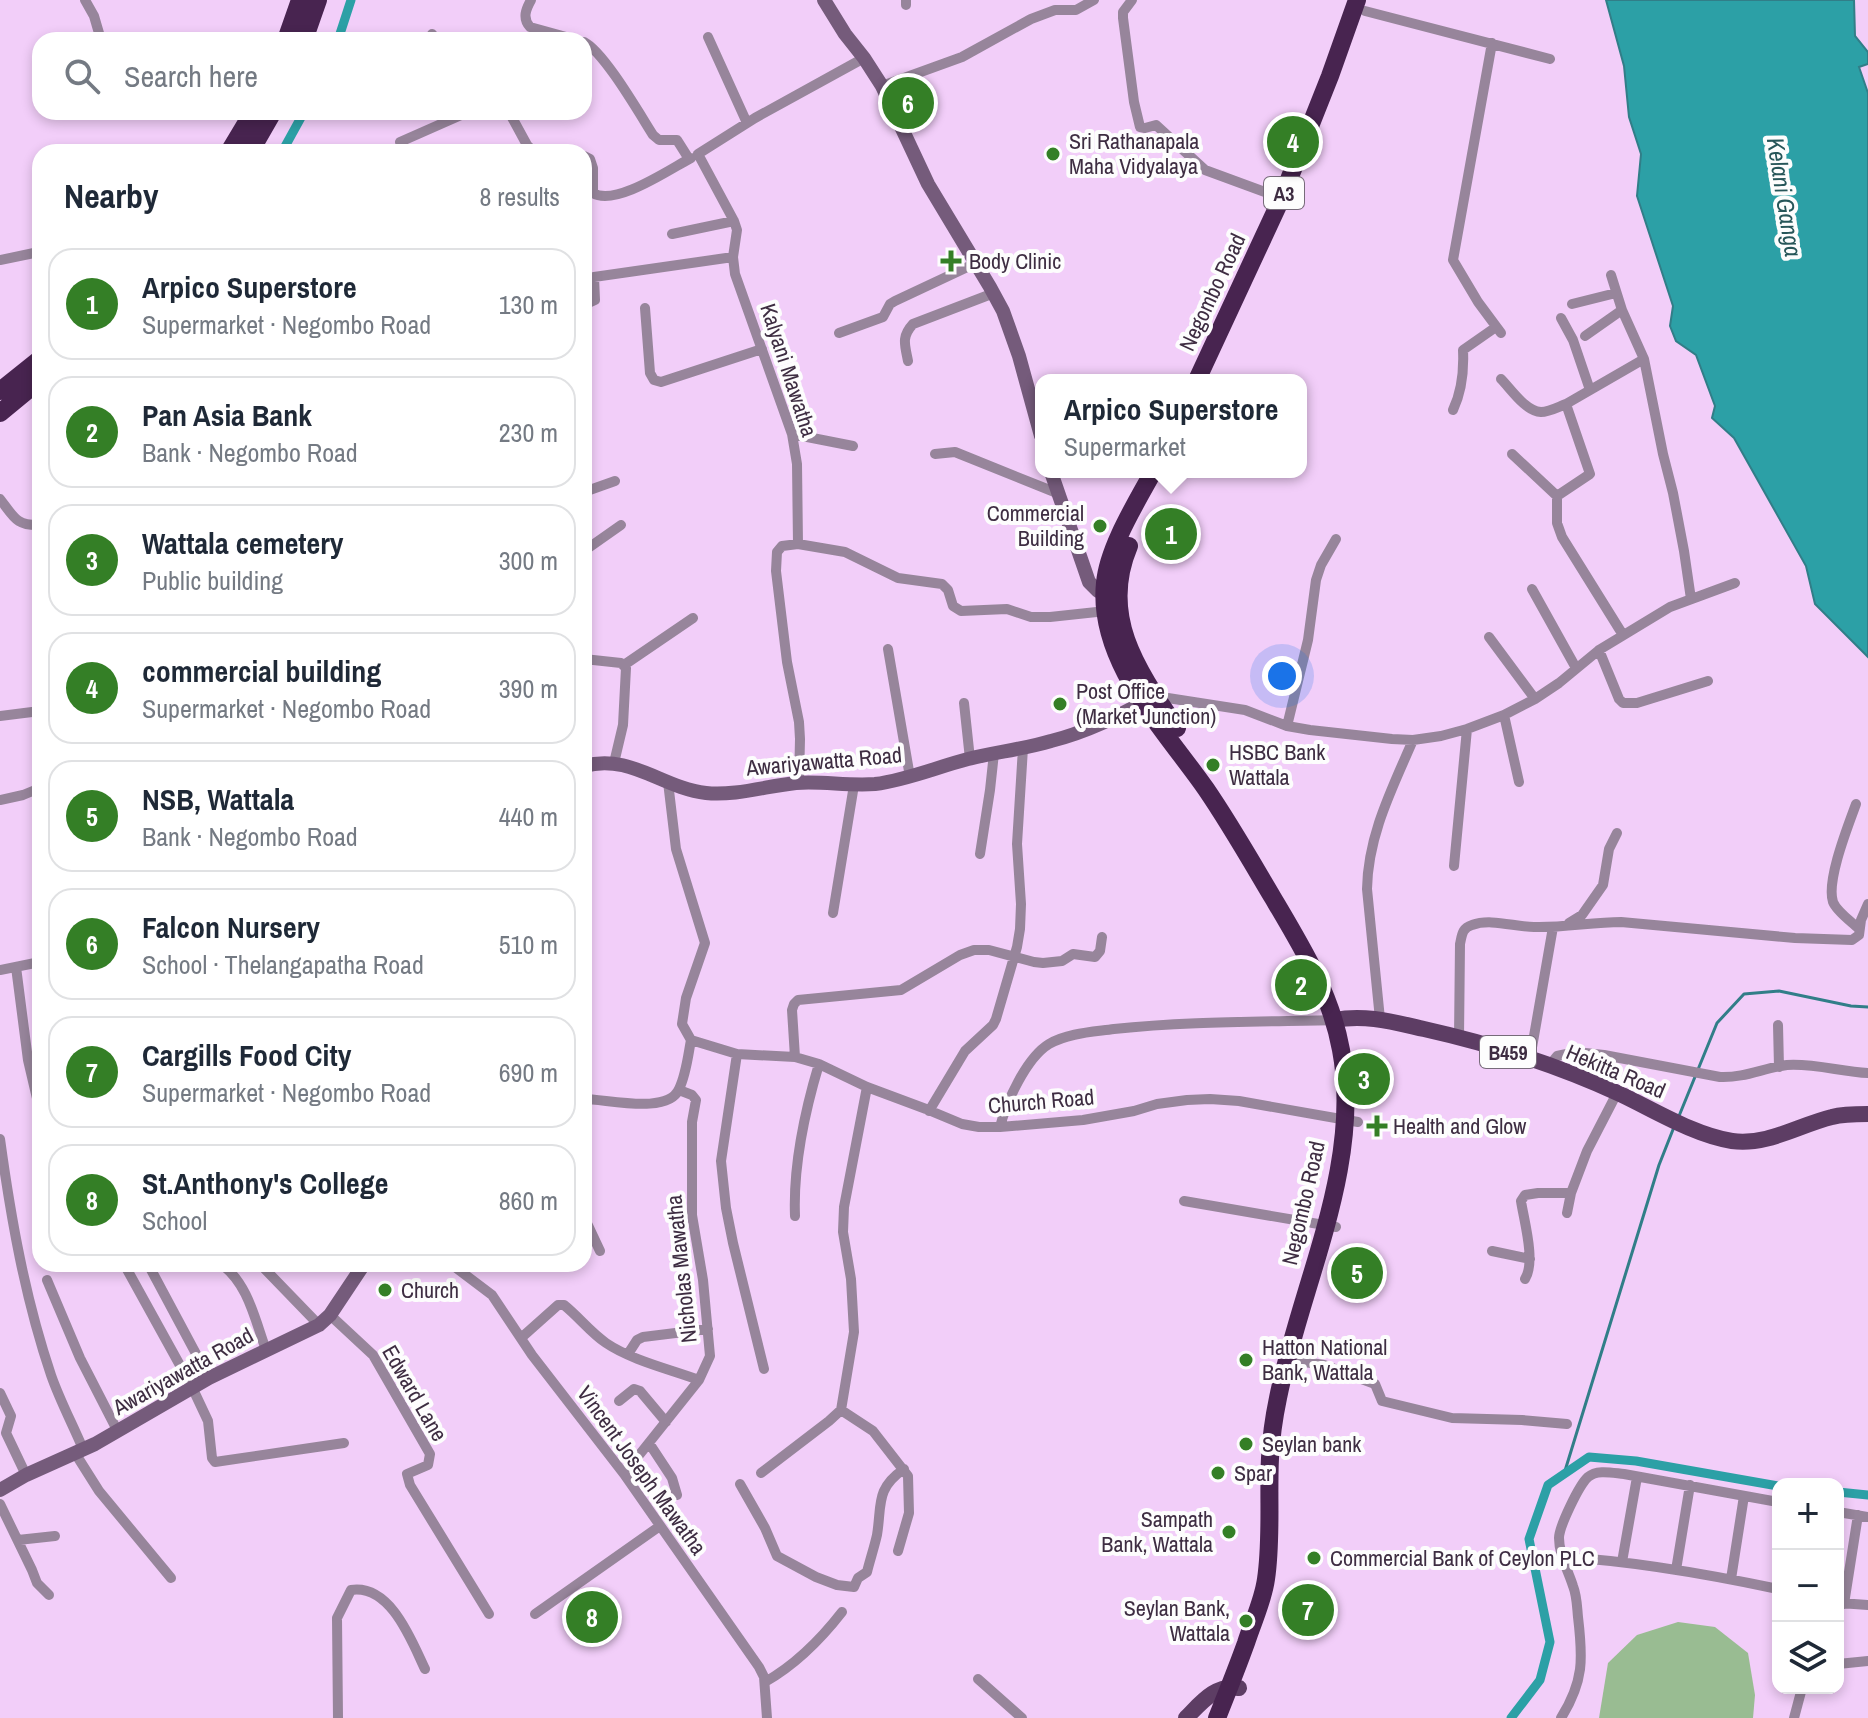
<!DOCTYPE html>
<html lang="en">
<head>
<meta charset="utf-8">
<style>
	:root { --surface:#fff; --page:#f2f2f3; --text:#1f2937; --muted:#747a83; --line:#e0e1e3; --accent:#347f26 }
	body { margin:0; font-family:"Archivo Narrow",sans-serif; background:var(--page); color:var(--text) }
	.controls { position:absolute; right:24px; bottom:24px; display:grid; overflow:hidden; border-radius:16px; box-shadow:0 4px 12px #0003 }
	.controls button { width:72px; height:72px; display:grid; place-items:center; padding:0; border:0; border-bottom:2px solid var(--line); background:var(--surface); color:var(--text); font:40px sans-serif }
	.you { position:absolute; left:1282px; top:676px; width:28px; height:28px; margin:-20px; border:6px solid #fff; border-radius:50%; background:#1a73e8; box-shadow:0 0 0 12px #1a73e833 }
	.badge { display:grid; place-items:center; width:52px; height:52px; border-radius:50%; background:var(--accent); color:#fff; font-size:26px; font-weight:700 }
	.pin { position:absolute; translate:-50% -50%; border:4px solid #fff; box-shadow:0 2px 8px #0006 }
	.popup { position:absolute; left:1035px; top:374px; width:272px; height:104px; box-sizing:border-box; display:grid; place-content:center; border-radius:16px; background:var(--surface); filter:drop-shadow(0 2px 6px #0005); font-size:26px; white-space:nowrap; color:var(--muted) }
	.popup b { font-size:30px; color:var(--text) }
	.popup::after { content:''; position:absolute; left:50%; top:100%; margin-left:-16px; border:16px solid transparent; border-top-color:var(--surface) }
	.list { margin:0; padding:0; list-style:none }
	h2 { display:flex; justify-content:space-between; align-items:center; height:104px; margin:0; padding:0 32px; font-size:34px }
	h2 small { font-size:26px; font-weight:400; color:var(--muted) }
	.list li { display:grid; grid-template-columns:52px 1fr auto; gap:24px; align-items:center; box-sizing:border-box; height:112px; margin:0 16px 16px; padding:0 16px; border:2px solid var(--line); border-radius:24px }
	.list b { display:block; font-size:30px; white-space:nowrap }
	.list p { margin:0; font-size:26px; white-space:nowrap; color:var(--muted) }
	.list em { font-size:26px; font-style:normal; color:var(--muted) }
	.icon { flex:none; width:44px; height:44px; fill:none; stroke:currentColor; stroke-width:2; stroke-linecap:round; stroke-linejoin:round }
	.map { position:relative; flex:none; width:1868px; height:1718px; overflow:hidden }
	.search { position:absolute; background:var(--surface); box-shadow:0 4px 12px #0003; left:32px; top:32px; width:560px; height:88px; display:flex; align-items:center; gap:20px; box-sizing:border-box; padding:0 28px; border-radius:24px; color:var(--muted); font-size:30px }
	.panel { position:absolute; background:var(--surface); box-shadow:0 4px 12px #0003; left:32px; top:144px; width:560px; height:1128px; border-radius:24px }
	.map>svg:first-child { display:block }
	.green { fill:#99bc92 }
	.water { fill:#2ca0a6; stroke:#317e88; stroke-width:2 }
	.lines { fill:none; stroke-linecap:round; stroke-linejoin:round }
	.stream { stroke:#317e88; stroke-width:3 }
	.canal { stroke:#2ca0a6; stroke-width:9 }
	.street { stroke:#97859b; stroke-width:10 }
	.secondary { stroke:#755b7b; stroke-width:14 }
	.primary { stroke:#5d3d64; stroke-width:16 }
	.highway { stroke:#482450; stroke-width:18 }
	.poi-dot { fill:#347f26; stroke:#fdfdfd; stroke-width:3 }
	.labels { text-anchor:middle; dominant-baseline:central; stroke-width:8; stroke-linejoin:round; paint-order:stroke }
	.shield { fill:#fdfdfd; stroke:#776b7a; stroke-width:2 }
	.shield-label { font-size:20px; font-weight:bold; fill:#3e2d42 }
	.poi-label { font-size:22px; fill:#3e2d42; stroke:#fdfdfd; text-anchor:start }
	.street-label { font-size:22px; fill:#3e2d42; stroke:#fdfdfd }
	.water-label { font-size:24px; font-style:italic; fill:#275659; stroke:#fdfdfd }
</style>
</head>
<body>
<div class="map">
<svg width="1868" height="1718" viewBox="0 0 1868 1718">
	<rect width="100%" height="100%" fill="#f2cef9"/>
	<!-- green -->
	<path class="green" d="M1678,1622L1715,1627L1748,1653L1755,1695L1753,1718H1599L1608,1663L1637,1635Z"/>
	<!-- water -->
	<path class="water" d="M1606,0H1854L1855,36L1868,52V64L1859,67L1868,93V657L1815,604L1806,566L1734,438L1712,418L1715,406L1696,355L1676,341L1670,326L1673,306L1637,196L1641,154L1629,117L1624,66Z"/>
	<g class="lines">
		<!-- stream -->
		<path class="stream" d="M1679,1116L1717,1023L1744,994L1779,991L1851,1006L1868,1007
			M1564,1474L1659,1165L1674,1127"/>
		<!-- canal -->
		<path class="canal" d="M338,40L351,0
			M282,152L304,112
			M1838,1492L1868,1495
			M1511,1718L1540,1680L1550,1642L1529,1539L1548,1485L1589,1457L1636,1461L1778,1486"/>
		<!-- street -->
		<path class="street" d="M85,0L94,16L101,40
			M531,0C526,9 522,18 530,27L577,40
			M906,0V5
			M1132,0L1123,12V18L1134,102L1140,127L1145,128L1156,125L1205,170L1292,202
			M1365,11L1550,59
			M432,34L437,40
			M708,37L747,123
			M584,42C604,52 639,113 653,135L659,140H677L689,159
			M1492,43L1453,260L1478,302L1501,333
			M882,86L962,57L1031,19L1055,10H1076L1094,0
			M509,112L527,145L534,152
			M400,142L468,112
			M575,152H576
			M584,156L590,159L593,168V193C615,207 670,169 691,158
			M672,234L734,221
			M0,260L34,253
			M1611,275L1622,310L1644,359L1663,454L1673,493L1684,551L1691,599
			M1572,304L1616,293
			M584,305L595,300L594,277L733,257
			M645,308L650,373L654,380L661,382L762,349
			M1561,318L1573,340L1590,390
			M839,333L883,317L890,304L895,301L976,263
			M1585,336L1622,310
			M908,361C905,345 901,337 913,324L994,293
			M1501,379C1511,389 1525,411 1541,412C1549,412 1558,407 1566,404
			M1453,410C1462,391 1464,371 1463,350L1496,327
			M792,434L853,446
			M935,454L955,452L1057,493
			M1512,454L1557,496
			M584,492L615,481
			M0,499C14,517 16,526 40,525
			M798,544L845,552L898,578L942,584L948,590L953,606L961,611L1007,609L1031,617H1050L1106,611
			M584,551L621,525
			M1532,589L1576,668
			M1623,635L1562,537L1557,523V496L1590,474L1566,404L1644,359
			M1489,637L1535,699
			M888,649L910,777
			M1599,650L1619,699L1623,703H1637L1708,681
			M584,659L621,663L626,668L623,725L614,763
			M624,665L693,618
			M1155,696L1245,710L1287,726L1310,730L1392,739L1413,740L1441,736L1467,729L1504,715L1535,699L1559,683L1599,650L1670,607L1735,583
			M964,703L970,759
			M1504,715L1519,782
			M0,716L40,711
			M1287,726L1308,640L1316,580L1321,565L1336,539
			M799,783L800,739L799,722L787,662L776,571L777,552L782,546L798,544L797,464L792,434L735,274L733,257L737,230L734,221L698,154L755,118L864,58
			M0,800L23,795L40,788
			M1856,804C1848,826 1826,881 1833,902C1837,912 1852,922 1859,929
			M980,854L990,790L994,753
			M1454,866L1467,729
			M833,913L854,785
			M1569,923L1582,915L1603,885L1609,849L1617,833
			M16,967L28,1060L40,1111
			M0,970L40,962
			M1380,1019L1367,889C1368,835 1392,789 1413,740
			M1778,1025L1779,1067
			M1459,1037L1460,944C1462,935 1462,928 1472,925C1491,918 1515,927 1534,927C1563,928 1592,922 1621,922L1795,938L1852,940L1859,935L1861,920L1868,904
			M691,1040L737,1054L795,1057L819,1064L867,1087L926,1109L962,1124L979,1127H1000L1083,1120L1134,1111L1157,1104L1187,1100L1210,1099L1239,1101L1358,1122
			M737,1054L721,1161L726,1208L733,1243L764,1369
			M795,1057L792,1010L794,1004L798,1000L901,990L960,955L974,950H989L1034,962L1043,963L1062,961L1073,954L1095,957L1100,951L1102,937
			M1530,1059L1553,927
			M1549,1066L1557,1056L1576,1052L1604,1055L1720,1077C1745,1078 1763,1068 1787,1065C1814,1063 1842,1072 1868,1073
			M584,1099C607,1099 668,1115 679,1089C686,1075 688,1056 691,1040L682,1024L686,998L705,943L676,849L668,782
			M929,1111L965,1051L993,1025L996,1019L1017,947L1020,929L1021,904L1017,844L1023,748
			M1000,1127C1006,1103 1026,1058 1049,1044C1068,1033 1093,1032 1114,1029C1187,1021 1261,1022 1334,1020
			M0,1139C11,1219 25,1298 51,1375C60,1401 73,1425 83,1449
			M1184,1201L1336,1227
			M1567,1213L1571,1193L1587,1151L1617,1093
			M795,1216C793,1165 804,1114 819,1064
			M584,1217L600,1251
			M1492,1251L1530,1259
			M124,1264L192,1387L208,1421L212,1458L215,1462L344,1443
			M148,1264L209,1378
			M221,1264C248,1283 255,1320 266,1350
			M260,1264L319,1325
			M451,1264L492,1295L532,1355L624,1474L759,1667L764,1677L767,1718
			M1525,1279C1536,1262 1524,1221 1521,1201L1525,1195L1538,1193H1571
			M47,1280L80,1358L118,1432
			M330,1315L373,1355L430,1454L428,1465L407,1474L410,1485L489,1614
			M521,1338L558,1305H564C579,1317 590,1332 606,1343C631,1360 669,1369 699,1380
			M628,1354L637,1340L643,1337L708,1329
			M1298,1361L1324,1365L1375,1384L1382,1401L1452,1418L1522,1420L1567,1424
			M0,1393L11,1416L6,1433L26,1475
			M619,1401L634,1389L640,1391L666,1422
			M841,1410L854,1332L851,1279L843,1232L844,1207L867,1087
			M649,1443L672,1478L677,1495
			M75,1453L99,1491L171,1578
			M761,1473L829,1421L841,1410L873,1431L908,1476L909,1513L898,1551
			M624,1474L699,1380L710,1356L703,1280L692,1215V1122L696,1100L692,1095L679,1090
			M740,1484L765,1528L777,1556L816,1577L837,1585L854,1587L858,1578L867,1572C870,1560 874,1548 877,1535C882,1505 875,1489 904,1469
			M0,1504L32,1570L37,1583L49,1595
			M1838,1512L1868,1517
			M18,1540L55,1536
			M1562,1557C1635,1561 1707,1574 1778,1589
			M1622,1562L1637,1477
			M1676,1570L1690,1485
			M1731,1579L1744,1496
			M1840,1603L1868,1605
			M1844,1604L1858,1515
			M535,1614L660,1526
			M1838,1664L1868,1661
			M978,1679L1022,1718
			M765,1682C795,1665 821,1639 842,1612
			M338,1718L337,1618L351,1590C391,1584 412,1642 425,1669
			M1561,1718C1584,1681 1583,1659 1578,1617C1577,1607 1577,1596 1573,1586C1568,1570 1559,1555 1559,1538C1559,1527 1579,1485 1588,1477C1597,1469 1613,1473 1624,1474L1778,1502
			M1794,1718L1802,1688"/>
		<!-- secondary -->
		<path class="secondary" d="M824,0L845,34L864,58L882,86L928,184L990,287L1003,311L1019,356L1041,436
			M1051,472L1089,582L1098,591L1113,593
			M584,766C630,753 662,788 706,793C735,796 767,786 796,783C822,781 848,786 875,784C907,780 937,767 968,759C996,752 1024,749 1051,741C1087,732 1119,716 1151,698
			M0,1490L26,1475L95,1444L209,1378L319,1325L330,1315L364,1264"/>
		<!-- primary -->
		<path class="primary" d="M1334,1020C1366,1014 1393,1022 1424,1029C1491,1044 1557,1065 1620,1094C1654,1110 1694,1135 1732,1141C1767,1146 1799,1125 1832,1117C1843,1114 1856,1114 1868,1114
			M1186,1718C1201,1703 1215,1684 1239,1688"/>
		<!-- highway -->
		<path class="highway" d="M286,40L300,0
			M304,40L318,0
			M229,152L253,112
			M250,152L273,112
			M1197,380L1282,197L1330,76L1357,0
			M0,391L40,359
			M0,413L40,380
			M1153,472C1136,503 1108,548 1105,583C1097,661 1164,729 1206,789C1230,824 1251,861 1273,898C1302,947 1331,994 1341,1050C1363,1166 1300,1286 1278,1398C1274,1417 1271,1438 1270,1458C1268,1498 1272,1539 1266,1579C1263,1601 1253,1621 1246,1643C1237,1668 1227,1693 1217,1718
			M1129,546C1099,617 1138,671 1177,728"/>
	</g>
	<!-- markers -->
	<g class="poi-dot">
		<circle cx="1053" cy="154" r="8"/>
		<path d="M947 249h8v8h8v8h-8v8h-8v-8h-8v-8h8z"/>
		<circle cx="1100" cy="526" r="8"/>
		<circle cx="1060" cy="704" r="8"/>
		<circle cx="1213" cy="765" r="8"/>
		<path d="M1373 1114h8v8h8v8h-8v8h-8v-8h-8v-8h8z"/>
		<circle cx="385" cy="1290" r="8"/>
		<circle cx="1246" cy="1360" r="8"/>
		<circle cx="1246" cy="1444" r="8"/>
		<circle cx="1218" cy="1473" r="8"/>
		<circle cx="1229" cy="1532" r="8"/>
		<circle cx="1314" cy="1558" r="8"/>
		<circle cx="1246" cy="1621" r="8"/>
	</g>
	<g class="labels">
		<!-- shield labels -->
		<g class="shield">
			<rect x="1264" y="177" width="40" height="32" rx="6"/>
			<rect x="1480" y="1036" width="56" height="32" rx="6"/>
		</g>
		<g class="shield-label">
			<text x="1284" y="193">A3</text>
			<text x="1508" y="1052">B459</text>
		</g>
		<!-- poi labels -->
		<g class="poi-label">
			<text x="1069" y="141">Sri Rathanapala<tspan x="1069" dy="25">Maha Vidyalaya</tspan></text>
			<text x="969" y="261">Body Clinic</text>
			<text x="1084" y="513" text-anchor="end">Commercial<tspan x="1084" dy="25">Building</tspan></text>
			<text x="1076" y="691">Post Office<tspan x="1076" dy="25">(Market Junction)</tspan></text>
			<text x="1229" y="752">HSBC Bank<tspan x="1229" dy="25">Wattala</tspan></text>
			<text x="1393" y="1126">Health and Glow</text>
			<text x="401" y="1290">Church</text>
			<text x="1262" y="1347">Hatton National<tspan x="1262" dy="25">Bank, Wattala</tspan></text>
			<text x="1262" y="1444">Seylan bank</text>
			<text x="1234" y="1473">Spar</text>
			<text x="1213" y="1519" text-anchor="end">Sampath<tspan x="1213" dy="25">Bank, Wattala</tspan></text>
			<text x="1330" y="1558">Commercial Bank of Ceylon PLC</text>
			<text x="1230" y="1608" text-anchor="end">Seylan Bank,<tspan x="1230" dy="25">Wattala</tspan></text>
		</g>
		<!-- street labels -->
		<g class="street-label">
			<text transform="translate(1212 292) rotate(-65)">Negombo Road</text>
			<text transform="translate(789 370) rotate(72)">Kalyani Mawatha</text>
			<text transform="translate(824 761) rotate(-5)">Awariyawatta Road</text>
			<text transform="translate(1616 1071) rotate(23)">Hekitta Road</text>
			<text transform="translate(1041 1101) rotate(-5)">Church Road</text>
			<text transform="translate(1303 1203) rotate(-77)">Negombo Road</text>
			<text transform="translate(681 1269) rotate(-96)">Nicholas Mawatha</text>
			<text transform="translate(183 1371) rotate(-29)">Awariyawatta Road</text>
			<text transform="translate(415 1393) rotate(60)">Edward Lane</text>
			<text transform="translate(642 1470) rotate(54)">Vincent Joseph Mawatha</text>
		</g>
		<!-- water labels -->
		<g class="water-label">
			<text transform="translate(1785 197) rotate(81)">Kelani Ganga</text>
		</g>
	</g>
</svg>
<div class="controls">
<button>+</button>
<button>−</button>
<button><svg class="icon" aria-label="layers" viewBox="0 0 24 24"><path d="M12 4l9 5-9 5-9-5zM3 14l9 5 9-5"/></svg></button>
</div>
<div class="you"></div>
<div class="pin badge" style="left:1171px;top:534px">1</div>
<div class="popup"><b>Arpico Superstore</b>Supermarket</div>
<div class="pin badge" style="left:1301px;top:985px">2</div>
<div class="pin badge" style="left:1364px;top:1079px">3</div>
<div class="pin badge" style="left:1293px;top:142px">4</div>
<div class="pin badge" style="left:1357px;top:1273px">5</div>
<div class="pin badge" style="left:908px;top:103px">6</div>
<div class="pin badge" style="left:1308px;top:1610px">7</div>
<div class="pin badge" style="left:592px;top:1617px">8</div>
<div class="search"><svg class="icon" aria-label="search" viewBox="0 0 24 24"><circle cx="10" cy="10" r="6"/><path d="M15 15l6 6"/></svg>Search here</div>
<section class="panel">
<h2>Nearby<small>8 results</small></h2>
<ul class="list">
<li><span class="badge">1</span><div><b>Arpico Superstore</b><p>Supermarket · Negombo Road</p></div><em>130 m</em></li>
<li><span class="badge">2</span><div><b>Pan Asia Bank</b><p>Bank · Negombo Road</p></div><em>230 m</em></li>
<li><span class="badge">3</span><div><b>Wattala cemetery</b><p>Public building</p></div><em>300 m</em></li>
<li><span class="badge">4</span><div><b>commercial building</b><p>Supermarket · Negombo Road</p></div><em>390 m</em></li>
<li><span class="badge">5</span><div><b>NSB, Wattala</b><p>Bank · Negombo Road</p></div><em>440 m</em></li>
<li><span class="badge">6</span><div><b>Falcon Nursery</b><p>School · Thelangapatha Road</p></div><em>510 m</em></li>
<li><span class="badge">7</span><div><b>Cargills Food City</b><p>Supermarket · Negombo Road</p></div><em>690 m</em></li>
<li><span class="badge">8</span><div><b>St.Anthony's College</b><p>School</p></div><em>860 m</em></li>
</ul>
</section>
</div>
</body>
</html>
